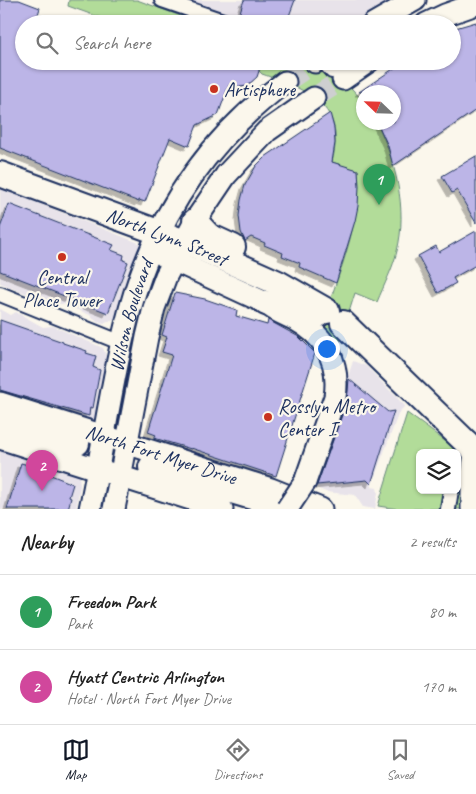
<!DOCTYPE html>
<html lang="en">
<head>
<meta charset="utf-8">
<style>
	:root { --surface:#fff; --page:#f6f6f6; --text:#222; --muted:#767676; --line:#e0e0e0; --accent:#111827 }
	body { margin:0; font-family:Caveat,sans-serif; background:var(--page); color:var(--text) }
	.controls { position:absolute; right:15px; bottom:15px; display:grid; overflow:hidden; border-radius:8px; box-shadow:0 1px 4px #0004 }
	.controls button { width:45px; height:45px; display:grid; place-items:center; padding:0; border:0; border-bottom:1px solid var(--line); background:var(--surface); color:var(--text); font:25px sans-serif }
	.compass { position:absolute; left:356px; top:85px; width:45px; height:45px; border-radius:50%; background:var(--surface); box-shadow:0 1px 4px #0004; rotate:293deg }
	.you { position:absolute; left:326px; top:348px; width:18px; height:18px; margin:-12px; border:4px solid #fff; border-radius:50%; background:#1a73e8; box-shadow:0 0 0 8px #1a73e833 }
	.badge { display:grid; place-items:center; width:32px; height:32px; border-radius:50%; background:var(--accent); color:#fff; font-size:16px; font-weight:700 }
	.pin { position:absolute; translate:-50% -41px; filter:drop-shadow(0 1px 2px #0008) }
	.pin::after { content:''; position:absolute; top:26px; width:18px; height:15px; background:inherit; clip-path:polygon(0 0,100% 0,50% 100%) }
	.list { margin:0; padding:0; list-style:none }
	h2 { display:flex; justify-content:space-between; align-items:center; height:65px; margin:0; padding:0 20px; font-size:21px }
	h2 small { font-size:16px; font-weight:400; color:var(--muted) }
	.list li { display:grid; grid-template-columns:32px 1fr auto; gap:15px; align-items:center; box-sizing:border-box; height:75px; padding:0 20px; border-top:1px solid var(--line) }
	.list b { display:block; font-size:19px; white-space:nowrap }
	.list p { margin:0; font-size:16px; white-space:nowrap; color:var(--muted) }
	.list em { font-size:16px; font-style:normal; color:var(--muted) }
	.icon { flex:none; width:28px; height:28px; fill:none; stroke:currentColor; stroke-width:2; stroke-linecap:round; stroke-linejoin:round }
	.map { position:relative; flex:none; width:476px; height:509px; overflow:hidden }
	.search { position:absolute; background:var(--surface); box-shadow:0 1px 4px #0004; left:15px; right:15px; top:15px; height:55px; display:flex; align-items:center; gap:12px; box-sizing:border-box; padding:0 18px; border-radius:28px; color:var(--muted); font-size:19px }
	.sheet { height:215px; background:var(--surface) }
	nav { display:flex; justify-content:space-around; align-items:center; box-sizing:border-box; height:70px; border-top:1px solid var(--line); background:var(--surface); font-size:14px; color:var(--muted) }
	nav a { display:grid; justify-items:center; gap:2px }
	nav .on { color:var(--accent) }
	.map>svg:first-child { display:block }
	.built { fill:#e8e3ea }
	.green { fill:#b2dc99; stroke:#66867c; fill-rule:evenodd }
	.building { fill:#bcb5e7; stroke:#1b2f5e; filter:url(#shadow) }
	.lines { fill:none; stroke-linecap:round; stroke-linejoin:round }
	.primary-tunnel { stroke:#cecfd0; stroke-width:21; stroke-dasharray:21 11; stroke-linecap:butt }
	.highway-tunnel { stroke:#cecfd0; stroke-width:24; stroke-dasharray:24 12; stroke-linecap:butt }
	.street-casing { stroke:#1b2f5e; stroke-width:18 }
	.secondary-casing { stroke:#1b2f5e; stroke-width:22 }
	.primary-casing { stroke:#1b2f5e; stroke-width:25 }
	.highway-casing { stroke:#1b2f5e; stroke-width:28 }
	.street { stroke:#fbf7ec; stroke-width:14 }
	.secondary { stroke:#fbf7ec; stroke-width:19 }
	.primary { stroke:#fbf7ec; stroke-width:21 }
	.highway { stroke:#fbf7ec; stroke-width:24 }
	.primary-bridge-casing { stroke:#1b2f5e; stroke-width:25; stroke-linecap:butt }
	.primary-bridge { stroke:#fbf7ec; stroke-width:21 }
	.poi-dot { fill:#c8321e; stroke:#fbf7ec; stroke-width:2 }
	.labels { text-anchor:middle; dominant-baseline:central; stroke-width:4.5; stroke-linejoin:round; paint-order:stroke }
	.poi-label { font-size:20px; fill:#1b2f5e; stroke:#fbf7ec; text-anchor:start }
	.street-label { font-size:20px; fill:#1b2f5e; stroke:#fbf7ec }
</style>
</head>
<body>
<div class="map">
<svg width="476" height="509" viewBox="0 0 476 509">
	<defs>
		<filter id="shadow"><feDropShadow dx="-4" dy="4" stdDeviation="0" flood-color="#0004"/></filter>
	</defs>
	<rect width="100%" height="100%" fill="#fbf7ec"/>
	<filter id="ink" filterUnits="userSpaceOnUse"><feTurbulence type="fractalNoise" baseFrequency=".02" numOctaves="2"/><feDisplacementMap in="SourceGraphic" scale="10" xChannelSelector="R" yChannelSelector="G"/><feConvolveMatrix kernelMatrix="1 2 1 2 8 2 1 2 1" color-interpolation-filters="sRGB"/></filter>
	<g filter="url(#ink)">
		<!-- built -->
		<path class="built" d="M189,0H390L351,24H258Z
			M0,188L139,243L142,248L117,316L115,319L103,324L95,320L90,315L63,304H53L0,283Z
			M0,309L11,315L16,312L43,327L53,326L103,348L107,358L95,423L0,396Z
			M353,361L366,366L405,406L399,412L371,487L377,488L378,493L375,509L363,507L355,495L326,492L314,487L313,483Z
			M0,439L34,452L79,475L80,486L76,509H0Z"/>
		<!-- green -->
		<path class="green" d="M69,0H137L203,24H118L68,6Z
			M259,61H313L343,79L363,101L364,122L377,123C395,160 408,209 397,251C393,268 384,285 377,302L355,293L338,347L321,326C337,279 362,221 358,171L332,162C347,105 308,90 262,74L259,71Z
			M407,413L464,455L476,509H398L378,506ZM420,453H457V490H420Z"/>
		<!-- building -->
		<path class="building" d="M0,0H19L40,8L35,24H24V61H259V71L257,77L247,86L240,87L229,85L218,115L197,125L189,146L170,138L145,202L139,200V202L0,148Z
			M244,0H295L286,24H263L239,15Z
			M476,22V110L393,166L388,146L377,122H394V92H359L405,61H452V29Z
			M330,113L334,128L335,143L332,162L358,170L359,186L358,206L355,221L336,283L299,267L300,263L282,256L283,253L264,245L265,243L251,237L245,241L241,232L239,216L241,200L245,185L256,166L265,157Z
			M476,156V223L457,190L452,193L442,176Z
			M9,204L114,245L111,250L124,255L123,260L128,262L108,313L0,271V228Z
			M476,231V265L453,278L456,283L438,293L418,256L436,246L439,252Z
			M175,293L205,299L237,310L236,316L267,325L268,320L299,337L315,353L276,476L191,448V449L154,438L156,435L148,432L172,355L162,352L167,337L162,335Z
			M0,320L63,342V343L87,351L86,353L96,356L93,367L100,370L93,408L90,407L89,416L0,390Z
			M349,379L388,412L394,411L371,484L367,480L317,485L347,401Z
			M21,463L46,470V473L73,484L69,497L71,498L68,509H7Z"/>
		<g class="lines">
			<!-- primary-tunnel -->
			<path class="primary-tunnel" d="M285,82L315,62
				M314,98L343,79"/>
			<!-- highway-tunnel -->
			<path class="highway-tunnel" d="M77,443L151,467"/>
			<!-- street casing -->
			<g class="street-casing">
				<path id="street" d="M162,0L232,24
					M323,61L332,71
					M0,294L122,343
					M448,509L451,490"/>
			</g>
			<!-- secondary casing -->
			<g class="secondary-casing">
				<path id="secondary" d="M471,509V476L474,450"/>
			</g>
			<!-- primary casing -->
			<g class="primary-casing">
				<g id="primary">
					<path d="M373,24L415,0"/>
					<path d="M426,24L445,15L476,4"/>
					<path d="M315,62V61"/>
					<path d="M343,79L369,61"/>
					<path d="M162,255L266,303C274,311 286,315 296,320C327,337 340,363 335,397L305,482"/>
					<path id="s1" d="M0,403L271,489L321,509"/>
					<path d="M0,438L222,509"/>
					<path id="s2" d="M90,509C104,443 112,374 130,309C156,216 208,139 285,82"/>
					<path d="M114,509L147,337L154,308L166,276L197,218L226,175L267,131L314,98"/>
				</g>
			</g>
			<!-- highway casing -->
			<g class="highway-casing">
				<g id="highway">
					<path id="s3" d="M0,174L193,245L278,283L327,311"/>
					<path d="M195,221L209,236L233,247"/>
					<path d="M266,303L294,308L318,315"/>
					<path d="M343,323L476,452"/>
					<path d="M0,420L77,443"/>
					<path d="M151,467L292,509"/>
				</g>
			</g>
			<!-- street -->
			<use href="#street" class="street"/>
			<!-- secondary -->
			<use href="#secondary" class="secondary"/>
			<!-- primary -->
			<use href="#primary" class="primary"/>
			<!-- highway -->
			<use href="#highway" class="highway"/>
			<!-- primary-bridge casing -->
			<g class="primary-bridge-casing">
				<path id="primary-bridge" d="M287,509L305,482"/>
			</g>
			<!-- primary-bridge -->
			<use href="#primary-bridge" class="primary-bridge"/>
		</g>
	</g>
	<!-- markers -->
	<g class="poi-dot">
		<circle cx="214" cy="89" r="5"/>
		<circle cx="62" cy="257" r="5"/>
		<circle cx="268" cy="417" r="5"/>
	</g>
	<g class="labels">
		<!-- poi labels -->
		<g class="poi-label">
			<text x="224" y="89">Artisphere</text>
			<text x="62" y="277" text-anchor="middle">Central<tspan x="62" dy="23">Place Tower</tspan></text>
			<text x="278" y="406">Rosslyn Metro<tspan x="278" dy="23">Center I</tspan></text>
		</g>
		<!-- street labels -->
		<g class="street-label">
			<text stroke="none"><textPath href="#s3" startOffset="178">North Lynn Street</textPath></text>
			<text stroke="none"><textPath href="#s2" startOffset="198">Wilson Boulevard</textPath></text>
			<text stroke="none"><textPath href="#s1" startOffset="169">North Fort Myer Drive</textPath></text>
		</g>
	</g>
</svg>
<div class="controls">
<button><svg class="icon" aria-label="layers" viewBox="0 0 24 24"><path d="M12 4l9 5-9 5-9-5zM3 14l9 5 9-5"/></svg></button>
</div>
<svg class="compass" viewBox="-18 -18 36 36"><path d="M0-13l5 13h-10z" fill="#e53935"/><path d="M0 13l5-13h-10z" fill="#767676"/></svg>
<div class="you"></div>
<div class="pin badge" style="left:379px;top:205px;background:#2e9e5b">1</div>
<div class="pin badge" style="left:42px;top:491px;background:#d1479c">2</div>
<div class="search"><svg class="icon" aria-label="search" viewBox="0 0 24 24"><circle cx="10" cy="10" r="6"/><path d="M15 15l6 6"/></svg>Search here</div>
</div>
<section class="sheet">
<h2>Nearby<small>2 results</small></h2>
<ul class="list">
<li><span class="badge" style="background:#2e9e5b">1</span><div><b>Freedom Park</b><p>Park</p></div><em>80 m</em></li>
<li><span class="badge" style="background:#d1479c">2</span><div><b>Hyatt Centric Arlington</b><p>Hotel · North Fort Myer Drive</p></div><em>170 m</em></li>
</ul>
</section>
<nav>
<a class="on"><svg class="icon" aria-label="map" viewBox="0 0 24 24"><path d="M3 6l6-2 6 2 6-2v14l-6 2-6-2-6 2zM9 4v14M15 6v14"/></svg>Map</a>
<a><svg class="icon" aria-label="directions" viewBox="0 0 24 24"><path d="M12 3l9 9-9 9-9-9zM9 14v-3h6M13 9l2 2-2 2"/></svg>Directions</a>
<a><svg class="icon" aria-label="saved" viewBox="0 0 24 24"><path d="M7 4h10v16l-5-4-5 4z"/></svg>Saved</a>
</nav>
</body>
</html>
